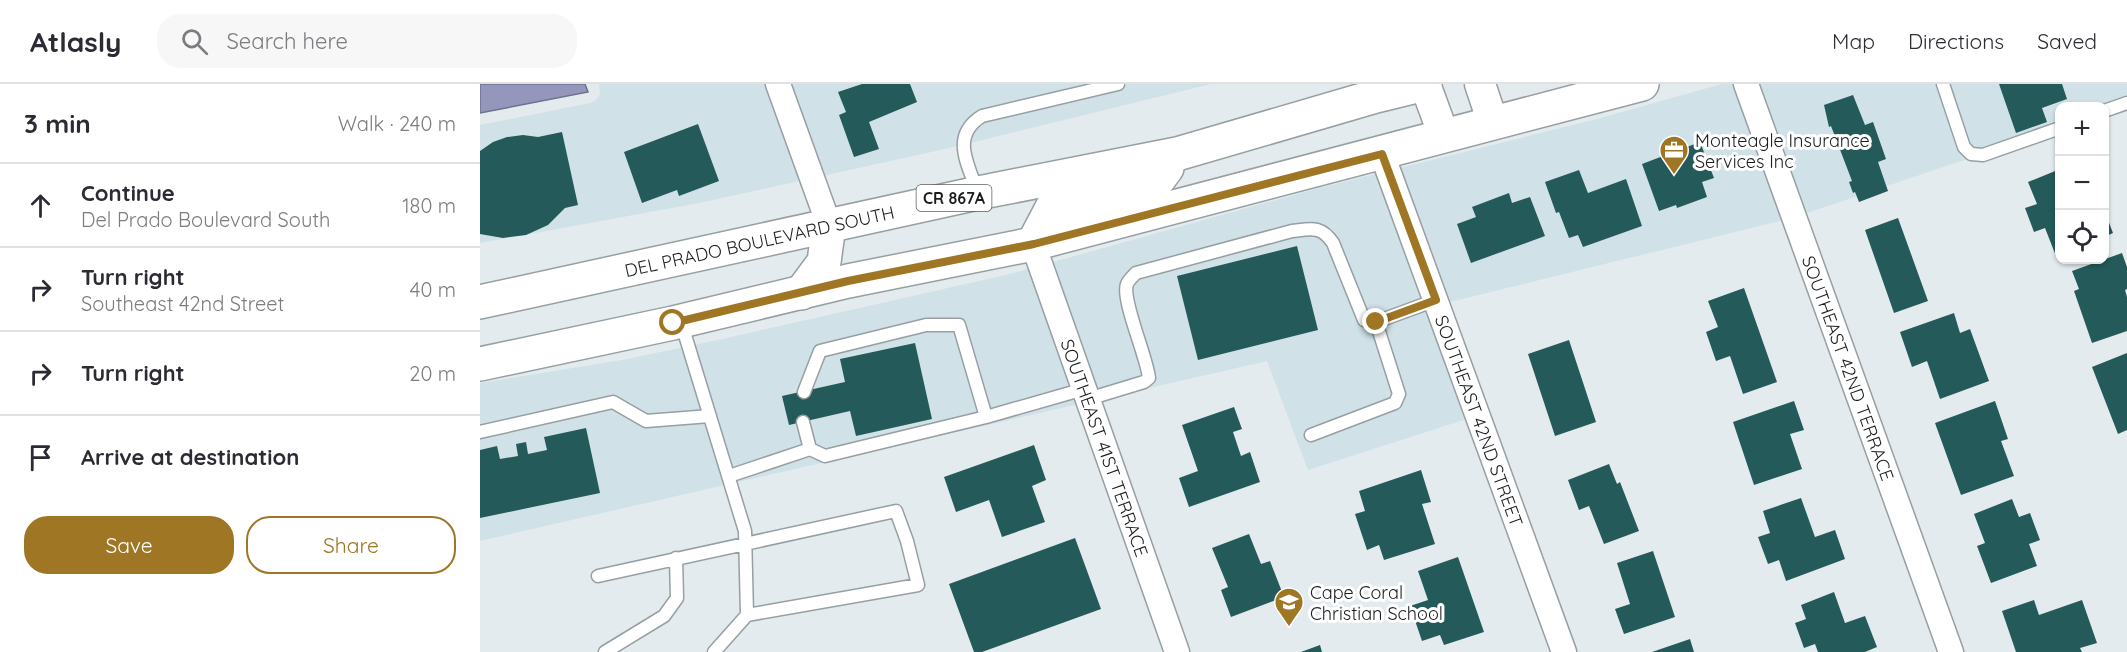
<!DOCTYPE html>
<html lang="en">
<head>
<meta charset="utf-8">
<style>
	:root { --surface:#fff; --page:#f7f7f7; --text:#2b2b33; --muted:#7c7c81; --line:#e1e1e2; --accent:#9e7624 }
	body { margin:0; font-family:Quicksand,sans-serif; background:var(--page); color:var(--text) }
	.controls { position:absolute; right:18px; top:18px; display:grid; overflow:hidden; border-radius:12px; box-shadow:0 2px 4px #0004 }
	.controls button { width:54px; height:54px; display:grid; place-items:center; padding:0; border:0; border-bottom:2px solid var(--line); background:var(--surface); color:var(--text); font:30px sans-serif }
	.stop { position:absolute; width:18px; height:18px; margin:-14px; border:4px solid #9e7624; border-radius:50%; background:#fff }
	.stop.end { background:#9e7624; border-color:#fff; box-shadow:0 2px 6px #0008 }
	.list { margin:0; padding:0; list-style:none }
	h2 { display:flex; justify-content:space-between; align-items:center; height:78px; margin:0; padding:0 24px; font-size:26px }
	h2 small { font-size:20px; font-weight:400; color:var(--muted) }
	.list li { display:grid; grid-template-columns:39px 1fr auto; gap:18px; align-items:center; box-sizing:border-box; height:84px; padding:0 24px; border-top:2px solid var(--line) }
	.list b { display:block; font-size:22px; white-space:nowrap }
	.list p { margin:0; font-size:20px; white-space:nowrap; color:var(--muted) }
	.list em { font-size:20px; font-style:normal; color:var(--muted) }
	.actions { display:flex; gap:12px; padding:18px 24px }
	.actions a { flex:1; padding:14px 0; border:2px solid var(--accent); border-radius:24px; text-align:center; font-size:21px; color:var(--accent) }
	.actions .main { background:var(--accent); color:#fff }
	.icon { flex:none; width:33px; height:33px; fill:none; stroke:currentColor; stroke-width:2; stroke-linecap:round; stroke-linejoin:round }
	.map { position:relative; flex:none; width:1647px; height:568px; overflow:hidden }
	header { display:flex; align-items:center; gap:36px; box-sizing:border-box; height:84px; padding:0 30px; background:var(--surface); border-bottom:2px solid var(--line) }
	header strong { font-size:28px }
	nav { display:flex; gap:33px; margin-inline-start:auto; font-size:21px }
	.search { width:420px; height:54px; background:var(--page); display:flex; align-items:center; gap:15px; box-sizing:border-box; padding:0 21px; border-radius:24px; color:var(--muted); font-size:22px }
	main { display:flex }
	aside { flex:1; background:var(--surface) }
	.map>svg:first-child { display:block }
	.built { fill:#d0e1e8 }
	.water { fill:#9496bc; stroke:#6f718d; stroke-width:1.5 }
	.building { fill:#245a5a }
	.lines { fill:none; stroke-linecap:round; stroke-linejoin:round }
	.service-casing { stroke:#979fa2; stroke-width:15 }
	.minor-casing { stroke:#979fa2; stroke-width:27 }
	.tertiary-casing { stroke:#979fa2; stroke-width:33 }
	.primary-casing { stroke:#979fa2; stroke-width:36 }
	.service { stroke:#fff; stroke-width:12 }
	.minor { stroke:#fff; stroke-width:24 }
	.tertiary { stroke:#fff; stroke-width:30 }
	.primary { stroke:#fff; stroke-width:33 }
	.route { stroke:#9e7624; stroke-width:8 }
	.labels { text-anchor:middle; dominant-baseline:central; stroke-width:6; stroke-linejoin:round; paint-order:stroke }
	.shield { fill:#fff; stroke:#5f6062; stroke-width:1.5 }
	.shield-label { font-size:16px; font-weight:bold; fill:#1a1c1e }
	.poi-label { font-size:18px; fill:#1a1c1e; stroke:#fff; text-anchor:start }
	.street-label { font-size:18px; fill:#1a1c1e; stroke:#fff }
</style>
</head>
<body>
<header>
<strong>Atlasly</strong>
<div class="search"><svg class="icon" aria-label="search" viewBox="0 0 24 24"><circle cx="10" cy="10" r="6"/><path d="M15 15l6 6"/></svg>Search here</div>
<nav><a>Map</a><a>Directions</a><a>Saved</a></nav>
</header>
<main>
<aside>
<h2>3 min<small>Walk · 240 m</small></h2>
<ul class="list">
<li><svg class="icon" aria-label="ahead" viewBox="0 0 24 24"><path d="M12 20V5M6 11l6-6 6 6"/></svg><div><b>Continue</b><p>Del Prado Boulevard South</p></div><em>180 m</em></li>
<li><svg class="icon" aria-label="right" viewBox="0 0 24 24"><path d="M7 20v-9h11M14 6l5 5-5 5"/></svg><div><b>Turn right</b><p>Southeast 42nd Street</p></div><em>40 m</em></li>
<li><svg class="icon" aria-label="right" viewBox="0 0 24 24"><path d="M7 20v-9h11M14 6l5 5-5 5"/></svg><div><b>Turn right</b></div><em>20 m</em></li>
<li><svg class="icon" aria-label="arrive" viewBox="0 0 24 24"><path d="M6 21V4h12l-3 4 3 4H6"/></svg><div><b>Arrive at destination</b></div></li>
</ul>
<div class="actions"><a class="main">Save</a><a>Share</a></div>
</aside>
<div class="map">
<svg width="1647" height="568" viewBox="0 0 1647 568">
	<rect width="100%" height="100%" fill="#e3ebef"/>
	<!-- built -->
	<path class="built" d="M119,0H731L465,65L219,119L0,159V41L110,19L116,16L120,10Z
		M1242,0H1647V21L1580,22L1579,44L1312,134L962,220L993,333L828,386L787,277L0,457V299L142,276L238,256L530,190L839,104L1113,36Z"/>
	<!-- water -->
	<path class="water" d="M0,0H105L108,8L0,29Z"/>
	<!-- building -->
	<path class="building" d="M382,0H430L437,18L389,38L399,65L374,73L359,31L366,28L358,8Z
		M1519,0H1582L1587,15L1562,24L1567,38L1536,49Z
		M1373,11L1385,41L1393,38L1406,75L1398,78L1408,107L1379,118L1375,108L1373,109L1369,98L1372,97L1351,42L1349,43L1344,21Z
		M218,40L239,97L199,112L197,106L162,119L144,68Z
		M82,48L98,121L85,124L68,141L46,151L23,154L0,150V67L13,58L27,53L43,51L58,53Z
		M1220,58L1234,94L1222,98L1227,113L1197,124L1196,121L1179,127L1162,80Z
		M1580,85V170L1576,172L1565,144L1554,148L1545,124L1557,120L1548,98Z
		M1099,86L1108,109L1146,95L1162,142L1103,163L1098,151L1089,154L1079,128L1076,129L1065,98Z
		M1029,109L1032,119L1050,113L1065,152L991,179L977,140L996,133L992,123Z
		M1624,126L1633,149L1624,153Z
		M1418,134L1448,217L1414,229L1385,146Z
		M817,162L838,246L718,276L697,192Z
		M1642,169L1647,183V205L1645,206L1647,213V247L1612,259L1594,207L1599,205L1592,187Z
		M1264,204L1297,298L1263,310L1250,272L1236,277L1226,248L1238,243L1228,217Z
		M1474,229L1480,249L1490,245L1509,297L1460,315L1447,277L1432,283L1420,248Z
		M1089,256L1116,338L1075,352L1048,270Z
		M435,259L452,335L376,352L370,327L309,341L302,312L365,298L360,275Z
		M1647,269V346L1638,350L1612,283Z
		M1314,317L1324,346L1310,350L1322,385L1274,401L1253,338Z
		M1515,317L1528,355L1521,357L1534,392L1481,411L1455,339Z
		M754,323L762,345L753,348L761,372L770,368L780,398L709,423L699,394L718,387L702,341Z
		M106,344L120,409L0,434V366L17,362L20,375L38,372L36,360L46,358L48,370L67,366L64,353Z
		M554,361L566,396L552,402L565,438L522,453L509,416L476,428L464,393Z
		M1129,380L1137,400L1140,398L1159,447L1124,460L1109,422L1099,426L1088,396Z
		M941,386L951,418L942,420L955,460L904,476L899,461L887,466L875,430L885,427L879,407Z
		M1321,414L1335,453L1355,446L1365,475L1306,497L1299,476L1288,480L1278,453L1290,449L1283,427Z
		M1532,415L1539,433L1550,429L1560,456L1549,460L1557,482L1511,499L1497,462L1505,459L1494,430Z
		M769,450L781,480L790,477L804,513L751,533L741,506L748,503L732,464Z
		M595,454L621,525L502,568H494L469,500Z
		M1173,467L1195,533L1144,550L1135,525L1150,520L1137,479Z
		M978,473L1004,548L964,561L960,551L942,557L930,522L948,516L938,487Z
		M1354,508L1365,539L1385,532L1397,563L1385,568H1338L1335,560L1324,564L1315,539L1326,535L1321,521Z
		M1554,516L1559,531L1602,516L1617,559L1600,564L1602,568H1536L1522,527Z
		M1210,555L1214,568H1172Z
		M840,561L842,568H821Z"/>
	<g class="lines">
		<!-- service casing -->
		<g class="service-casing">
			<path id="service" d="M1463,0L1484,63L1491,70L1503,71L1580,44
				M1624,27L1647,19
				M498,109C488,80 470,52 502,32L638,0
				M201,238L265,447L267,531L234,568
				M324,308L340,267L446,241H479L506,333L604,305
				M608,315L664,298L669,294C667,273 641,215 647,200C648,197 653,192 656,189L812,147C831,145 841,141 853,159L884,236L896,238L956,216
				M323,338L330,365L345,372L506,333
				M0,348L133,318L166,337L230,332
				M831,351L915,319L919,310L896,238
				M249,392L330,365
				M118,492L416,427L427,457L438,501L267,531
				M125,568L184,532L197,514L196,474"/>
		</g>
		<!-- minor casing -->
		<g class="minor-casing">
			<g id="minor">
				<path d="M298,0L349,141"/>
				<path id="s1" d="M1266,0L1471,568"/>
				<path id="s2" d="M902,70L1084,568"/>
				<path id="s3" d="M553,160L697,568"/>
			</g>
		</g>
		<!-- tertiary casing -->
		<g class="tertiary-casing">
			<path id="tertiary" d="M945,0L964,52
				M1000,0L1013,39"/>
		</g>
		<!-- primary casing -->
		<g class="primary-casing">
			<g id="primary">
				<path d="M553,160L573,122L678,96L687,84"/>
				<path d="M321,209L344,178L349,141"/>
				<path id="s4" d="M0,218L498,109L697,70L896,12L945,0"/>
				<path d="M0,280L193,239L368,197L553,160L1162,0"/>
			</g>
		</g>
		<!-- service -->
		<use href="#service" class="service"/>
		<!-- minor -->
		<use href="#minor" class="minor"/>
		<!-- tertiary -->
		<use href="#tertiary" class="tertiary"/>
		<!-- primary -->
		<use href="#primary" class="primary"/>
	</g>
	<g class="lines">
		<!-- route -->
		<path class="route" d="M193,239L368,197L554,160L902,70L956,216L896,238"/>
	</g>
	<!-- icons -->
	<defs>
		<g id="office-pin" transform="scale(1.5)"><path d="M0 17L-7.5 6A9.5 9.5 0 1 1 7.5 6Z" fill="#9e7624" stroke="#fff"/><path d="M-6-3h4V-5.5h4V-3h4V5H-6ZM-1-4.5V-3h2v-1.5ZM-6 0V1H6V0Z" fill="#fff"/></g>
		<g id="school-pin" transform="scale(1.5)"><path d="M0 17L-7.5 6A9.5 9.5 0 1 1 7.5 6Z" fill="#9e7624" stroke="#fff"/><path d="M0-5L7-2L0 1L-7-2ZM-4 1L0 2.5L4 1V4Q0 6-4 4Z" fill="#fff"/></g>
	</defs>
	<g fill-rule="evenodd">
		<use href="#office-pin" x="1194" y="66"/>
		<use href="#school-pin" x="809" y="518"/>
	</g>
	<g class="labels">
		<!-- shield labels -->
		<rect class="shield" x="436.5" y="101" width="75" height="26" rx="4.5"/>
		<g class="shield-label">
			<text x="474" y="114">CR 867A</text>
		</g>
		<!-- poi labels -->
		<g class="poi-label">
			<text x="1215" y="56">Monteagle Insurance<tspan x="1215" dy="21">Services Inc</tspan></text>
			<text x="830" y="508">Cape Coral<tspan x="830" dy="21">Christian School</tspan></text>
		</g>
		<!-- street labels -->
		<g class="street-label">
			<text stroke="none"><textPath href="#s4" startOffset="286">DEL PRADO BOULEVARD SOUTH</textPath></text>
			<text stroke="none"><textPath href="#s1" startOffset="302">SOUTHEAST 42ND TERRACE</textPath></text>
			<text stroke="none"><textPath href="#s2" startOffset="284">SOUTHEAST 42ND STREET</textPath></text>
			<text stroke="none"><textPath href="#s3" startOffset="216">SOUTHEAST 41ST TERRACE</textPath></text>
		</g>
	</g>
</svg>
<div class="controls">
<button>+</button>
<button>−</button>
<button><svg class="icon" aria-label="locate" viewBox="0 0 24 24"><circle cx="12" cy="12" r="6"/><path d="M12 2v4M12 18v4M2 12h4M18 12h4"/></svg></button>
</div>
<div class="stop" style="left:193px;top:239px"></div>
<div class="stop end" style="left:896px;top:238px"></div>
</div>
</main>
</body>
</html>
